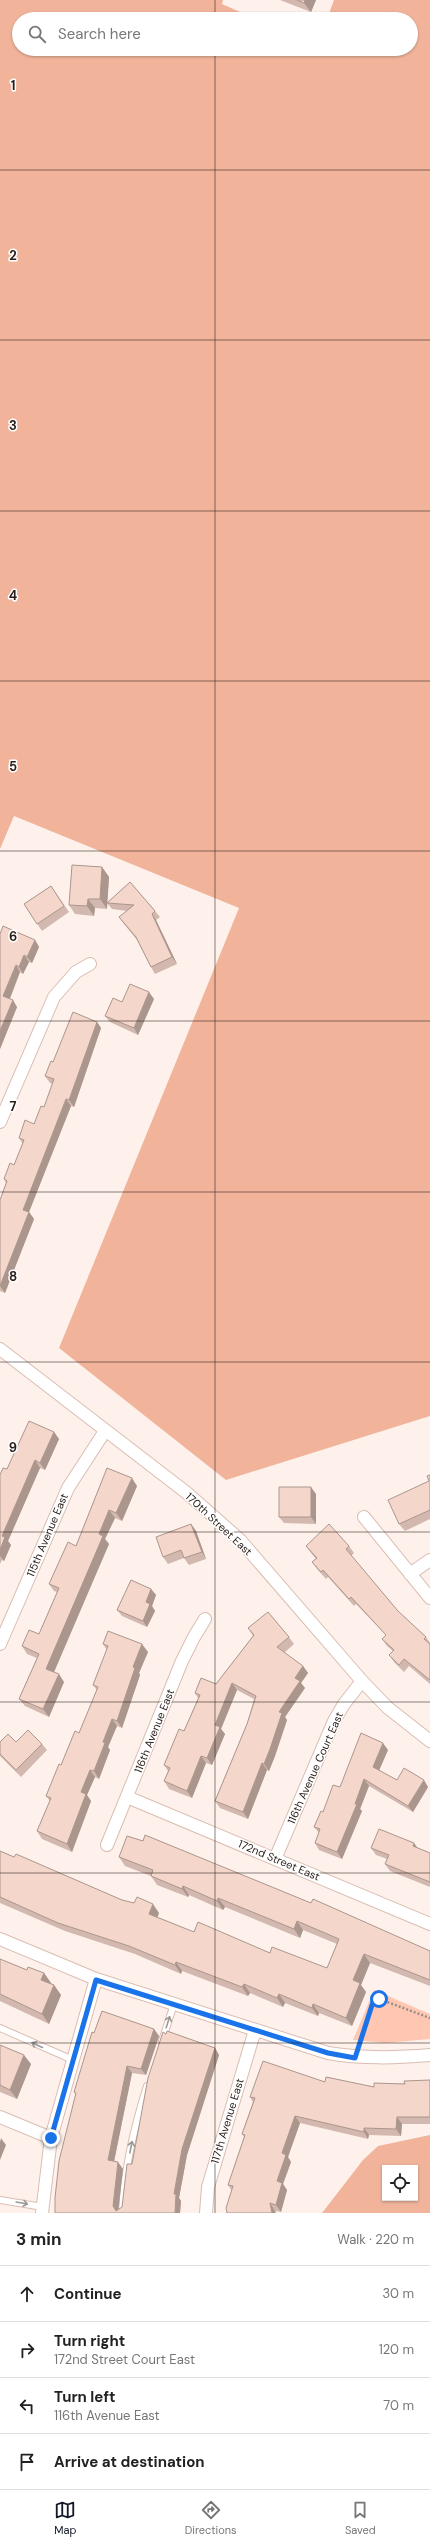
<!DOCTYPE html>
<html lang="en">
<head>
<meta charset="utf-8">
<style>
	:root { --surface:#fff; --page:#f6f6f6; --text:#222; --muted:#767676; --line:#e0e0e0; --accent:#111827 }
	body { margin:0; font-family:"DM Sans",sans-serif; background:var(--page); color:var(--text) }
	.controls { position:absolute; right:12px; bottom:12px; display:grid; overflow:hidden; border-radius:0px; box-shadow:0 1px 3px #0004 }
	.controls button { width:36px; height:36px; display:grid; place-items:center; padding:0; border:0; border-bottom:1px solid var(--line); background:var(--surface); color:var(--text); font:20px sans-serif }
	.stop { position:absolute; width:12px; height:12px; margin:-9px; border:3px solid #1a73e8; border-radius:50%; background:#fff }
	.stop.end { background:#1a73e8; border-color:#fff; box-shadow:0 1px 4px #0008 }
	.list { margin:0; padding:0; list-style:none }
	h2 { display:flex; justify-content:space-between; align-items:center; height:52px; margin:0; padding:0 16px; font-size:17px }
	h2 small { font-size:13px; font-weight:400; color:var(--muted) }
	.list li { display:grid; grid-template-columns:26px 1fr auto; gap:12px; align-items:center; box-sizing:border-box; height:56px; padding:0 16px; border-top:1px solid var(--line) }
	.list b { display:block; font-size:15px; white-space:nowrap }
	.list p { margin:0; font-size:13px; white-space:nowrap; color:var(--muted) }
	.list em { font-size:13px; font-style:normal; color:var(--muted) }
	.icon { flex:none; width:22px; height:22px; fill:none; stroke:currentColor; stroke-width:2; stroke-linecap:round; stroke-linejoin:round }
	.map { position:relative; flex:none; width:430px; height:2213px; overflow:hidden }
	.search { position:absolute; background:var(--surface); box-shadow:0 1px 3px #0004; left:12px; right:12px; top:12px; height:44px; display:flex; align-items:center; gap:10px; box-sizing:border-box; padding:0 14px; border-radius:22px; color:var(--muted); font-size:15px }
	.sheet { height:276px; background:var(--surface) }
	nav { display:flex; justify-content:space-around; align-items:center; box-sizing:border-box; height:56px; border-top:1px solid var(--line); background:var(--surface); font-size:11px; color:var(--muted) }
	nav a { display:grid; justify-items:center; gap:2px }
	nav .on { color:var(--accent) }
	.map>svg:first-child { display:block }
	.green { fill:#ffc7b1 }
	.forest { fill:#f1b49b; fill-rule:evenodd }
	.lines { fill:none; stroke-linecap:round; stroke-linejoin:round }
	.service-casing { stroke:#dabdb1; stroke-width:8 }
	.minor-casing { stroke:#dabdb1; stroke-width:14 }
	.path { stroke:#998d89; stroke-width:2.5; stroke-dasharray:2 2; stroke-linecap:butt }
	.service { stroke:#fff; stroke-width:6 }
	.minor { stroke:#fff; stroke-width:12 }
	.wall { fill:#d2b8ae }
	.shaded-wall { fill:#ab968d }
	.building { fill:#f4d6ca; stroke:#ab968d }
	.oneway { stroke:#9e9998 }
	.route { stroke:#1a73e8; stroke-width:5 }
	.grid { fill:none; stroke:#281d19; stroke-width:1; stroke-opacity:0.55 }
	.labels { text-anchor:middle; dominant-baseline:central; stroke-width:3; stroke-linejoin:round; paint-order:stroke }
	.street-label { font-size:11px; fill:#281d19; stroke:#fff }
	.grid-label { font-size:13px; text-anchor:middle; font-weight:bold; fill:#281d19; stroke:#fff; stroke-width:3; stroke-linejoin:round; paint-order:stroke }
</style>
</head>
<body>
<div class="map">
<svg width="430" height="2213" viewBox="0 0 430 2213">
	<rect width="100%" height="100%" fill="#fef1ec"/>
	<!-- green -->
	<path class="green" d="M374,1990L430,2014V2039L386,2043L353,2040Z"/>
	<!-- forest -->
	<path class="forest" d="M0,0H223L222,4L256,19H19V49H411V19H327L334,0H430V1416L226,1480L59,1348L239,908L14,816L0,849Z
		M430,2135V2213H322L363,2160L378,2146ZM385,2168H415V2198H385Z"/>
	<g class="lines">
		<!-- service casing -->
		<g class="service-casing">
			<path id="service" d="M0,2028L73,2060
				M162,2041L174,2004
				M0,2200L43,2207
				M122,2213C124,2169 134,2127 147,2086"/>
		</g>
		<!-- minor casing -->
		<g class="minor-casing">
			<path id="minor" d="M0,1122L54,997L76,972L90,964
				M0,1349L187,1493L240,1540L362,1681L388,1708L430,1741
				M364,1517L430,1598
				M410,1574L430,1560
				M0,1644L68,1488L105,1431
				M127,1797L430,1924
				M107,1845L182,1661L194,1637L205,1619
				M275,1859L334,1721L344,1704L362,1681
				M0,1939L96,1979L328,2053C363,2059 395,2058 430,2055
				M0,2117L51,2138
				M42,2213L51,2138L96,1979
				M206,2213L208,2187L255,2030"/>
		</g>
		<!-- path -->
		<path class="path" d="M359,2044L373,2002L379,1999L430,2018"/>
		<!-- service -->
		<use href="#service" class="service"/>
		<!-- minor -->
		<use href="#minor" class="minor"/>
	</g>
	<!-- wall -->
	<path class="wall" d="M280,0H316L311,12Z
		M102,867L109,877L107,903L130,882L155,911L160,917L156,920L177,964L155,974L151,967L137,940L124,924L119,917L127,911L112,909L107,903V909L95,908L94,916L75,914L69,905Z
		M51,886L69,912L42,931L24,904Z
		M0,934L35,940L39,947L32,963L29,962L23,974L20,972L10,999L17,1007L0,1049Z
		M154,999L138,1035L110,1022L105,1016Z
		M97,1022L101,1028L74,1107L71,1106L29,1212L34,1219L5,1293L0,1291V1200L6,1183L4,1179L14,1165L23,1144L19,1138L34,1124L44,1107L53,1084L50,1083L45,1076L53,1062Z
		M54,1432L59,1439L45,1470L40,1468L8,1541L11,1545L4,1561L2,1560L0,1564V1475Z
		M107,1468L137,1486L122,1521L115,1518L105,1539L109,1544L53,1672L64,1682L49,1717L25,1706L19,1699L37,1658L27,1654L22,1646L39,1634L57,1592L54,1591L49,1584L76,1546Z
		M430,1475V1519L405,1531L399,1524L429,1481Z
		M316,1494V1524L284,1523L279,1517Z
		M191,1524L196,1531L206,1559L189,1565L184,1558L168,1564L163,1557Z
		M306,1546H349L354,1553L351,1556L398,1611L426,1637L430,1643V1684L409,1666L404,1672L394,1662L389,1655L393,1651L387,1646L382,1639L386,1635L356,1604L354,1606L328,1577L326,1579L317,1569L312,1562L316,1559L311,1553Z
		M151,1589L156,1595L152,1606L155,1611L147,1627L122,1616L117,1610Z
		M248,1628L289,1637L294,1644L284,1653L303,1666L308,1673L301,1683L305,1688L285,1717L287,1720L275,1756L269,1771L267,1770L248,1819L220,1808L215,1801L247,1724L254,1699L237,1690L221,1729L225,1734L212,1765L206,1763L192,1798L169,1789L164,1781L168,1771L164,1765L184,1731L198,1698L195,1693L216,1684L253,1636Z
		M103,1644L148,1652L139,1673L140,1675L122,1728L117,1726L108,1747L110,1750L99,1779L95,1777L87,1795L91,1801L72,1852L42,1839L37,1831L50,1801L46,1796L61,1765L79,1733L97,1690L93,1685L107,1650Z
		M0,1742H16L42,1744L47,1750L21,1777L0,1756Z
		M388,1750L379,1770L397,1780L428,1787L413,1812L369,1786L360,1809L362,1811L342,1859L319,1850L315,1843L319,1833L314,1827L323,1812L340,1787Z
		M371,1848H418L430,1853V1887L390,1871L385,1864L387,1859L376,1855Z
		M0,1851L122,1900L159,1913L157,1917L194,1932L327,1968L337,1944L303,1930L300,1938L225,1907L223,1910L189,1895L188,1897L157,1885L151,1876L125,1866L119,1857L311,1903L430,1951V1986L370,1963L361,1985L366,1992L352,2026L319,2013L318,2016L285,2003L283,2007L250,1993L248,1996L182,1971L181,1974L135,1954L65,1931L0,1903Z
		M0,1959L27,1970L44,1973L51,1983L54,1985L61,1995L49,2024L0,2001Z
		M154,2029L159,2036L146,2075L132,2073L114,2161L123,2169L118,2210L122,2207L132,2164L215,2048L219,2055L187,2155L179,2198L181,2201L180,2213H55L76,2094L74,2092L94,2033Z
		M0,2045L31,2064L17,2099L0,2092Z
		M430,2080V2124H402L401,2136L369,2135L368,2139L300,2123L288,2157L291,2162L283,2184L287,2190L281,2212L275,2211L276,2213H227L232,2191L228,2185L244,2137L242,2134L253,2102L250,2097L325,2082L374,2087Z"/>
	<!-- shaded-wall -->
	<path class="shaded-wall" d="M305,0H316L311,12L304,3Z
		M102,867L109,877L107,909L100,899Z
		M88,899L95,908L94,916L87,906Z
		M152,914L156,920L177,964L172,957Z
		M35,940L39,947L32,963L27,957Z
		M24,955L29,962L23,974L19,967Z
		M16,965L20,972L8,1003L3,996Z
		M149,992L154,999L138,1035L134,1028Z
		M13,1000L17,1007L0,1049V1031Z
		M97,1022L101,1028L74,1107L69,1100Z
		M66,1099L71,1106L29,1212L34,1219L5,1293L0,1286L23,1210Z
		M54,1432L59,1439L45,1470L40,1463Z
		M35,1460L40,1468L8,1541L11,1545L4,1561L0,1556V1550L2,1536Z
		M132,1478L137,1486L122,1521L116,1513Z
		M311,1487L316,1494V1524L311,1517Z
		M109,1510L115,1518L105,1539L109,1544L52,1677L46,1669L99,1534Z
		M191,1524L196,1531L206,1559L202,1552Z
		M151,1589L156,1595L152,1606L155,1611L147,1627L143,1621L146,1602Z
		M142,1644L148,1652L139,1673L140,1675L122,1728L117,1721L133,1667Z
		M303,1666L308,1673L301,1683L305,1688L285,1717L287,1720L275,1756L269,1771L264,1764L279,1712L295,1678Z
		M59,1674L64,1682L49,1717L43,1709Z
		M232,1683L237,1690L221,1729L225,1734L212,1765L207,1758L215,1725Z
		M112,1719L117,1726L108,1747L110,1750L99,1779L94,1771L103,1742Z
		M383,1743L388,1750L378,1773L373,1767Z
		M201,1756L206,1763L192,1798L187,1791Z
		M262,1763L267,1770L248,1819L243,1812Z
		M90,1770L95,1777L87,1795L91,1801L72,1852L67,1844L81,1792Z
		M364,1779L369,1786L360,1809L362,1811L342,1859L337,1852Z
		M424,1780L428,1787L413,1812L408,1806Z
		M414,1843L419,1850L413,1846Z
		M183,1886L189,1895L188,1897L182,1889Z
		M218,1898L225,1907L223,1910L217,1901Z
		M153,1904L159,1913L155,1923L149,1914Z
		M297,1921L303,1930L300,1938L294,1929Z
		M364,1954L370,1963L361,1985L366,1992L352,2026L346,2018L353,1980Z
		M176,1962L182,1971L181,1974L175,1965Z
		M44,1973L51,1983L48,1989L41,1980Z
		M244,1984L250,1993L248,1996L242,1987Z
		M54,1985L61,1995L49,2024L42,2014Z
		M279,1994L285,2003L283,2007L277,1998Z
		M313,2004L319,2013L318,2016L312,2008Z
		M154,2029L159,2036L146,2075L141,2069Z
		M215,2048L219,2055L187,2155L179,2198L181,2201L180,2213H175L174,2194L182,2149Z
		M24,2055L31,2064L17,2099L10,2090Z
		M127,2066L132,2073L113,2167L108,2160Z
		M295,2116L300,2123L288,2157L291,2162L283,2184L287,2190L281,2212L276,2205L277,2181L282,2153Z
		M397,2117L402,2124L401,2136L396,2129Z
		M364,2128L369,2135L368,2139L364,2132Z
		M1,2138L6,2145L0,2160V2142Z
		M118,2162L123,2169L118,2213L113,2206Z
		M270,2203L275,2211L276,2213H272Z"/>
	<!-- building -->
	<path class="building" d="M297,0H305L304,3Z
		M72,865L102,867L100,899H88L87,906L69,905Z
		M130,882L155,911L152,914L172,957L151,967L136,937L119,917L134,905L107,903Z
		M51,886L64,906L37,924L24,904Z
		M3,926L35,940L27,957L24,955L19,967L16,965L3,996L13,1000L0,1031V934Z
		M130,984L149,992L134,1028L105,1016L113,998L122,1002Z
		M73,1012L97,1022L69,1100L66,1099L23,1210L29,1212L0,1286V1200L7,1181L4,1179L10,1163L14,1165L24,1140L19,1138L25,1120L34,1124L41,1106L44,1107L54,1079L45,1076L51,1061L53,1062Z
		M29,1421L54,1432L40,1463L35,1460L2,1536L5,1537L0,1550V1475L3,1468L7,1469Z
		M107,1468L132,1478L116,1513L109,1510L99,1534L103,1536L46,1669L59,1674L43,1709L19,1699L39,1654L22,1646L29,1630L39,1634L59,1588L49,1584L68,1542L76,1546Z
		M430,1475V1510L399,1524L388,1500L429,1481L427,1476Z
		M279,1487H311V1517H279Z
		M191,1524L202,1552L184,1558L181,1550L163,1557L156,1537Z
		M329,1524L349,1546L346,1549L398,1611L426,1637L424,1639L430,1644V1680L404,1659L399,1665L389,1655L394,1650L382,1639L386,1635L351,1597L349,1599L323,1570L321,1572L312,1562L317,1558L306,1546Z
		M131,1580L151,1589L146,1602L150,1604L143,1621L117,1610Z
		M268,1612L289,1637L277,1647L303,1666L295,1678L300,1681L279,1712L282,1713L270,1749L264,1764L262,1763L243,1812L215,1801L247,1724L256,1696L232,1683L215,1725L220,1727L207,1758L201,1756L187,1791L164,1781L170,1768L164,1765L179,1729L184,1731L200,1695L195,1693L201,1678L216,1684L254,1635L248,1628Z
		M108,1631L142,1644L133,1667L135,1668L117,1721L112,1719L103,1742L105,1743L94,1771L90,1770L81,1792L86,1794L67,1844L37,1831L51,1798L46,1796L59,1764L61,1765L75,1731L79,1733L98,1687L93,1685L108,1646L103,1644Z
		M28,1730L42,1744L16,1770L0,1754V1742L8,1734L16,1742Z
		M361,1733L383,1743L373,1767L397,1780L404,1768L424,1780L408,1806L364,1779L355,1804H357L337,1852L315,1843L320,1829L314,1827L321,1811L323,1812L333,1785L340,1787Z
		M379,1829L414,1843L413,1846L430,1853V1882L385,1864L389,1855L371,1848Z
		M145,1835L311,1903L313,1899L430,1951V1980L364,1954L353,1980L360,1983L346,2018L313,2004L312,2008L279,1994L277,1998L244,1984L242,1987L176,1962L175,1965L129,1946L58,1923L0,1897V1851L14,1857L16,1854L122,1900L134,1903L137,1897L153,1904L149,1914L194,1932L198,1922L270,1953L272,1947L327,1968L339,1939L297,1921L294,1929L218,1898L217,1901L183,1886L182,1889L151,1876L153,1870L119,1857L127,1836L143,1841Z
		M0,1959L27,1970L28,1967L44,1973L41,1980L54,1985L42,2014L0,1994Z
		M102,2011L154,2029L141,2069L127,2066L108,2160L118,2162L113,2206L116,2211L122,2207L127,2164H132L148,2078L163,2032L166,2034L167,2031L215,2048L182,2149L174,2194H176L175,2213H55V2198L59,2161L76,2093L74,2092L92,2032L94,2033Z
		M0,2045L24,2055L10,2090L0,2085Z
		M263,2061L325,2082L326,2077L374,2087V2083L405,2084L404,2081L430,2080V2117H397L396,2129L364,2128V2132L295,2116L282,2153L286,2155L277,2181L282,2183L276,2205L270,2203L272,2213H227L226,2208L233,2186L228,2185L245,2135L242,2134L255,2098L250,2097Z"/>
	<!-- one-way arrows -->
	<defs><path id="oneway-shaft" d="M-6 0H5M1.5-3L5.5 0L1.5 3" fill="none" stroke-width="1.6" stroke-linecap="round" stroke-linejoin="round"/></defs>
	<g class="oneway">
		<use href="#oneway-shaft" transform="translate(168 2022) rotate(-72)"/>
		<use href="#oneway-shaft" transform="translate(37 2045) rotate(-156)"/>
		<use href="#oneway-shaft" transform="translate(131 2147) rotate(-79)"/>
		<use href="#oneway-shaft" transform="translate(22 2203) rotate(10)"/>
	</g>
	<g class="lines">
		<!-- route -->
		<path class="route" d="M51,2138L96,1980L328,2053L355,2058L373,2002L379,1999"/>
	</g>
	<!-- grid -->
	<path class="grid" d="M215,0V19M215,49V2213M0,170H430M0,340H430M0,511H430M0,681H430M0,851H430M0,1021H430M0,1192H430M0,1362H430M0,1532H430M0,1702H430M0,1873H430M0,2043H430"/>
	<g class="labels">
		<!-- street labels -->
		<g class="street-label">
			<text transform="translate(219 1524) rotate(43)">170th Street East</text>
			<text transform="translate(47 1535) rotate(-67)">115th Avenue East</text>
			<text transform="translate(154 1731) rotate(-68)">116th Avenue East</text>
			<text transform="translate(315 1768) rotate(-66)">116th Avenue Court East</text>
			<text transform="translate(279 1860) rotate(23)">172nd Street East</text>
			<text transform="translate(227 2121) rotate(-73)">117th Avenue East</text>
		</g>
	</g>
	<g class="grid-label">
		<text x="13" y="90">1</text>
		<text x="13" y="260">2</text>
		<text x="13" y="430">3</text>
		<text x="13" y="600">4</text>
		<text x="13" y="771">5</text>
		<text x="13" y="941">6</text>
		<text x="13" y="1111">7</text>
		<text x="13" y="1281">8</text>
		<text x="13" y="1452">9</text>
	</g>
</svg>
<div class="controls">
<button><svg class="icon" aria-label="locate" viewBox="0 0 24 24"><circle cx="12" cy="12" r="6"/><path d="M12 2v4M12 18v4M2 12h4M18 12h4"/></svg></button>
</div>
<div class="stop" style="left:379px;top:1999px"></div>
<div class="stop end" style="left:51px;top:2138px"></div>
<div class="search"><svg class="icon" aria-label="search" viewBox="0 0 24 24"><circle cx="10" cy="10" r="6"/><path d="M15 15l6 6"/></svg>Search here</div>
</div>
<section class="sheet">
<h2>3 min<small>Walk · 220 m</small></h2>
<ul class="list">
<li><svg class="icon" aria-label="ahead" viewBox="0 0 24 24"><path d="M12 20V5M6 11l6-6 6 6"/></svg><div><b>Continue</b></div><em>30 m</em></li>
<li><svg class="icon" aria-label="right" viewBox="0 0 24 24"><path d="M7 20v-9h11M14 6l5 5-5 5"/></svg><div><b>Turn right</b><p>172nd Street Court East</p></div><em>120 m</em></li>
<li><svg class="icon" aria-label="left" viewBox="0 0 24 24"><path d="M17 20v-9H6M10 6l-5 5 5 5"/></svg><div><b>Turn left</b><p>116th Avenue East</p></div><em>70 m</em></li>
<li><svg class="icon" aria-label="arrive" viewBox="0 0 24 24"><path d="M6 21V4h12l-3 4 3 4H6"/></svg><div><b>Arrive at destination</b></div></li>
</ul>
</section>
<nav>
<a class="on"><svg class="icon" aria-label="map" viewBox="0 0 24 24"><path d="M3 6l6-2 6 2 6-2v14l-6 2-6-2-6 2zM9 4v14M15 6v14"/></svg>Map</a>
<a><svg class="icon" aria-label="directions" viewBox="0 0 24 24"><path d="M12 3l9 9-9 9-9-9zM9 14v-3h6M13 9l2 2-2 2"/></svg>Directions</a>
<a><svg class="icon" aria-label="saved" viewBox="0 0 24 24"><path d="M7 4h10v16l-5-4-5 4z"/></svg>Saved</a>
</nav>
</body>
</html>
